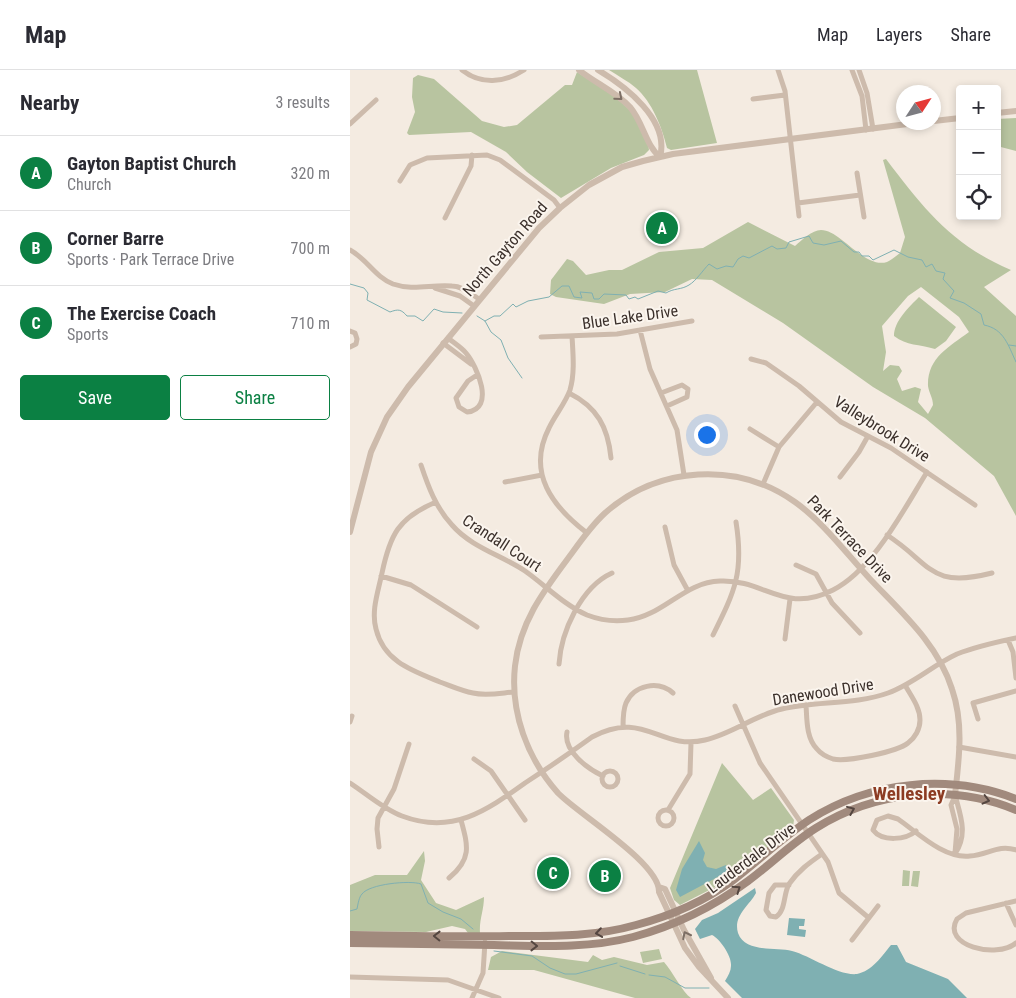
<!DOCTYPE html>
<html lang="en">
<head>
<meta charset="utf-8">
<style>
	:root { --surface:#fff; --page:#f2f2f3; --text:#2b2b33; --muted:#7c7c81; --line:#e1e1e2; --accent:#0b8043 }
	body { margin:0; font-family:"Roboto Condensed",sans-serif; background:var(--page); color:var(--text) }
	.controls { position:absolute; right:15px; top:15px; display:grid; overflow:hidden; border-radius:5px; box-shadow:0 2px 8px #0003 }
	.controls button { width:45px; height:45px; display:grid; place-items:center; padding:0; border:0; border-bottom:1px solid var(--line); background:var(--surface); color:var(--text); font:25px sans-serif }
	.compass { position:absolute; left:546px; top:15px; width:45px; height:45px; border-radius:50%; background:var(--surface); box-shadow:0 2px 8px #0003; rotate:54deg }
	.you { position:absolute; left:356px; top:364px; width:18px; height:18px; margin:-12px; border:4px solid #fff; border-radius:50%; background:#1a73e8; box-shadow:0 0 0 8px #1a73e833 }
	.badge { display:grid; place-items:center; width:32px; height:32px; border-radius:50%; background:var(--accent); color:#fff; font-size:16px; font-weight:700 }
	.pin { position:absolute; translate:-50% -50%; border:2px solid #fff; box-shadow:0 1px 5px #0006 }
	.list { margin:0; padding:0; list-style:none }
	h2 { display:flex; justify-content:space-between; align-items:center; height:65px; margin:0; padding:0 20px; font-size:21px }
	h2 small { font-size:16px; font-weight:400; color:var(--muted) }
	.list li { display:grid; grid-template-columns:32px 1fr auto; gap:15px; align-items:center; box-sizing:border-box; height:75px; padding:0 20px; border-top:1px solid var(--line) }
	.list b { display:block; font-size:19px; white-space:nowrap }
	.list p { margin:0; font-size:16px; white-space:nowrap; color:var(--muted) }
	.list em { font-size:16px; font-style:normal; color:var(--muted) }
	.actions { display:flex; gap:10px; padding:15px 20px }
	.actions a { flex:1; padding:11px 0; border:1px solid var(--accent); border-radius:5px; text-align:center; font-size:18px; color:var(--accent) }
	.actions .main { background:var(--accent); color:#fff }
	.icon { flex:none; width:28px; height:28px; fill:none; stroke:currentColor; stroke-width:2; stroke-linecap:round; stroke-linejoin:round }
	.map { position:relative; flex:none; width:666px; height:928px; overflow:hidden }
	header { display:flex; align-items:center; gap:30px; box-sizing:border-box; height:70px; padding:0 25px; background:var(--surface); border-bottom:1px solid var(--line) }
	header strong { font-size:24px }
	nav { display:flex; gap:28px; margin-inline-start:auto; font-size:18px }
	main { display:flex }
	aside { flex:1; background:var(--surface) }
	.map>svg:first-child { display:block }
	.green { fill:#b8c4a0; fill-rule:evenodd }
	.water { fill:#7fb0b2 }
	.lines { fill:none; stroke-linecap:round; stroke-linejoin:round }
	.stream { stroke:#7fb0b2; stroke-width:1 }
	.minor { stroke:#cdbbac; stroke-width:5 }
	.tertiary { stroke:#cdbbac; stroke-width:6 }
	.secondary { stroke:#a18a7d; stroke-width:8 }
	.oneway { stroke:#7d6f65 }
	.oneway2 { stroke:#544640 }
	.labels { text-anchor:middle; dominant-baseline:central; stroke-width:4; stroke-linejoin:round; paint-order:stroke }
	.street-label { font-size:16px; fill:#3b302b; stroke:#fbf5ee }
	.quarter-label { font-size:19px; font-weight:bold; fill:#8c3b22; stroke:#fbf5ee }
</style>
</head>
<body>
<header>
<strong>Map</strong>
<nav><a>Map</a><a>Layers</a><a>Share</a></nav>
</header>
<main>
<aside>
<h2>Nearby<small>3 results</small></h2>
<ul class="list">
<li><span class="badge">A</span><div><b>Gayton Baptist Church</b><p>Church</p></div><em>320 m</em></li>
<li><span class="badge">B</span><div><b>Corner Barre</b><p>Sports · Park Terrace Drive</p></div><em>700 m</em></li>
<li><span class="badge">C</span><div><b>The Exercise Coach</b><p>Sports</p></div><em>710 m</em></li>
</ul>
<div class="actions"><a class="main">Save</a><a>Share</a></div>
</aside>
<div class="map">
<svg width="666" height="928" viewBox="0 0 666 928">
	<rect width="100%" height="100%" fill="#f4ebe1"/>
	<!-- green -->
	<path class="green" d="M259,0H347L367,73L321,80L317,78C312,57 302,32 286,18C278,11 268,6 259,0Z
		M227,2C255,20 297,42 299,80L294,85L261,98L211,128L177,102L156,82L121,62L59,65L57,63L65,42L62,27L63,8L68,5L84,9L132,51L154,57L167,55L215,15H222Z
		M666,48V81L647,76V49Z
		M536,89C574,139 602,175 661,200L634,217L666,246V446L644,406L575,348L523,317L433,253L362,210L342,209L315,222L280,224L254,234L206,227L200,224L201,210L217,189L223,191L236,205L259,200H272L309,182L353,178L398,152L445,176C452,170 462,160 471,160C491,160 514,199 537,192C541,190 546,186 550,183L555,167L533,90ZM571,217L609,247L619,262C599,277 577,288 578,316C579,323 583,328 583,335L578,344L568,332L571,319L565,317L552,321L547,309L552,301L549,296L540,295L533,301L536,282L532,256L558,226Z
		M569,227L606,257L596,271L585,279C569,274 557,276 544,266C544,251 559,237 569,227Z
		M372,693L403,730L421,718L444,750L443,757L375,812L330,835L324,830L320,818Z
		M74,781L75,791L71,810L86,833L106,840L134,827C134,840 129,850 130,863H118L115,859L102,856L76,862L0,861V815L25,805H57Z
		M553,800L560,801L559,816H552Z
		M563,801H570L568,817L561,816Z
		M309,879L312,889L293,893L290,882Z
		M152,881L238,892L243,885L252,890L264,887L297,895L314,892C323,902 332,922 341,928H285L184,900H138L141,887Z"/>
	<!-- water -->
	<path class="water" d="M349,771L355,783L353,790L357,797L366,799L376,795L379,801L330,827L326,820L332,799Z
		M405,818L406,823C399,836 383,846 388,863C395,883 426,877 442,881C461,886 488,906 507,904C522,901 532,886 541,875H547L556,892L598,909L617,928H392L375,911C378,906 381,901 381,896C382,886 370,869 362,865L350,869L345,859L352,850L368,843Z
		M439,848L455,849L454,856H449V859L456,860L455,867L437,865Z"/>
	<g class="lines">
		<!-- stream -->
		<path class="stream" d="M0,214L14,218L18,223L17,230L40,242C48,239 51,239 57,246H65L73,251L84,239L93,242L112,243
			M127,246L135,251L141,262L151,270L158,288L172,308
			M135,251L144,246H150L163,234L166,237L178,231L199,227L212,216H219L224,227L232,228L230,222L242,223L244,229H249L254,224L276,225L279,229L285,227L288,229L308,221L316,223C324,218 331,220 339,215C346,211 353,200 359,194L367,199L376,196L383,197L388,189L393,186L399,188L422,176L427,179L436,178L439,172L459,166L463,173L474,175L491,171L504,182H509L512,186H519L523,190L544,180L558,187L572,190L576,197L582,194L586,201L595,203L593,209L604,221L600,228L614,233L631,244L634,255C654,259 658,275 666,292
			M659,275L666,276
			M0,841L7,839C8,834 9,827 12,824C19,814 60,810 71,814L78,833L93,842L111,849L123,859
			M144,881L182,886L200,898L215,904H226L267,893
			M270,896L295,904
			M299,905L315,907L335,918H359"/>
		<!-- minor -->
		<path class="minor" d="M112,0C131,15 154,13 174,0
			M428,0L435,21L449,146
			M502,0L512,26L516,60
			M509,0L517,23L523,59
			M403,29L435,25
			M0,54L26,30
			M507,103L514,147
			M50,111L60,95L77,88L137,85L150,90L204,130L210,138
			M448,133L510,125
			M95,148L121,96L122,85
			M0,180C17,189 25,207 43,214C63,221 82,214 102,216C112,216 121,224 129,229
			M85,218L110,226L124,236
			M290,260L300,299L327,360L334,405
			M0,261L5,263L7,269L6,274L0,277
			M222,266C223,284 225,303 220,320C215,334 205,345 199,358C176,403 203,437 237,463
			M191,267L267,264L342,251
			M98,268C104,273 111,277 116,283C127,296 146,339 117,342L109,337L106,328L118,311L127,305
			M93,273L121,294
			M401,289L416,293L449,316L491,352L541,378L625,435
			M219,323C247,337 258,357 261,388
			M311,323L332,315L338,319L337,327L317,336
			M400,359L429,377
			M71,395C78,416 86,438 102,455C121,477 151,485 175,501C195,515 214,535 237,545C250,550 264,552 278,550C313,546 334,512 370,511C415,509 434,545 483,520C523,500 554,439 577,402
			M490,407L509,382L518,366
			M155,412L192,405
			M413,414L429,377L467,332
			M86,432C48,448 40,465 32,503C28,522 21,541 26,559C34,592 63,601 90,612C101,616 112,621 123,623C136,626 151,623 164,622
			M315,457L324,495L337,519
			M537,465C582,494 579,519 642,503
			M446,495L466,504L482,533L510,563
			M31,506L61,515L127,557
			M363,565C385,521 394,502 386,452
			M435,569L440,529
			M658,570L663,582L666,608
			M209,594C211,562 231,517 262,503
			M456,635C457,649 456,668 467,679C471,684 477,687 483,689C497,692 547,682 558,673C565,668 570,659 570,650C570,637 561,626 555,615
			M385,636L410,693L478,792L489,823L519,848
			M628,649L623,633L666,621
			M0,652L2,646
			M273,657C273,649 273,640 276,633C284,615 308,610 323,623
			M217,662C213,681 238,699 253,706
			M609,677L666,687
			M124,689L141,701L175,750
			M252 709a8 8 0 1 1 16 0a8 8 0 1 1-16 0Z
			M0,713C17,724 33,739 52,746C102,765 136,741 175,713C198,698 220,683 242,667C294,639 310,681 355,670C382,664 405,645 432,639C466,631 505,635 538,623C563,614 583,595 607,584C625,577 647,572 666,568
			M308 748a8 8 0 1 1 16 0a8 8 0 1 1-16 0Z
			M318,740L340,704L341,673
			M566,761C556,770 532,772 523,760L527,750L538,746L548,749C568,763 594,789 620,786C638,785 648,774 666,780
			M29,777L27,759L28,748L44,719L59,674
			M605,783L607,759L601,735L605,726
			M605,784C618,764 611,747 605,725
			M99,808C122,789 118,776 111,750
			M439,815H425L419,823L416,840L420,846L426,847C436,840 433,825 439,814C448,801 459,793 472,784
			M666,831L616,843L607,849C591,876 647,889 666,873
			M656,833L666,855
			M502,870L528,836
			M0,907L98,910L149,928
			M122,928L133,903L135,872"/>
		<!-- tertiary -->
		<path class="tertiary" d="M229,0C245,13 265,21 280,37C293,52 296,76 310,87C320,50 275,16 248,0
			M647,43L666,41
			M584,51L610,48
			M0,462L21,382L37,347L58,317L189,158L210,138L239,115L272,97L293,91L323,84L573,52
			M309,817L315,819L334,860L361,908
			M378,928L349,897L335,878L309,822C310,793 228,744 208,723C177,688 160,642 165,596C170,550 196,518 222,483C232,469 242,455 255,443C308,396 387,391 445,432C473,452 496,483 520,509C551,542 588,574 602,619C614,654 609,689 605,725"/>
		<!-- secondary -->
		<path class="secondary" d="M0,865C53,866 106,867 159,866C202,866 244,867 286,855C320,846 353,832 382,811C408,791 432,768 459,750C520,711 599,703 666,729
			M0,873C48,874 96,874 144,875C190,876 237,879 283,867C324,856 363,837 398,811C421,794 442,773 466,758C525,721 602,713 666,740"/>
	</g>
	<!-- one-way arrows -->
	<defs><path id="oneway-chevron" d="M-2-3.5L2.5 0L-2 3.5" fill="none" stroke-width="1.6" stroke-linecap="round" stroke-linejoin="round" transform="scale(1.25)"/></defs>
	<g class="oneway">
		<use href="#oneway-chevron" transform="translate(269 27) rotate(40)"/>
		<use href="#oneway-chevron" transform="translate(336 865) rotate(-117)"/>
	</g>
	<g class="oneway2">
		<use href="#oneway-chevron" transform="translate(636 730) rotate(14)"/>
		<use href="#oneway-chevron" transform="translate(501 740) rotate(-22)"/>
		<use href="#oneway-chevron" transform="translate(387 819) rotate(-35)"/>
		<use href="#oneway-chevron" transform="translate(249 863) rotate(172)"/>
		<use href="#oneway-chevron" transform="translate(87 866) rotate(-179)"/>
		<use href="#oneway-chevron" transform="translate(184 876) rotate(1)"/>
	</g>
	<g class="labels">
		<!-- street labels -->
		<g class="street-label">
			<text transform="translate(155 179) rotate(-49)">North Gayton Road</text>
			<text transform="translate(280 247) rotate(-8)">Blue Lake Drive</text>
			<text transform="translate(532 359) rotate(32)">Valleybrook Drive</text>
			<text transform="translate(500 469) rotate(46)">Park Terrace Drive</text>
			<text transform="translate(152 473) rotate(33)">Crandall Court</text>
			<text transform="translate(473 622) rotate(-9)">Danewood Drive</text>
			<text transform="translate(401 788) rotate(-37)">Lauderdale Drive</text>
		</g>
		<!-- quarter labels -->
		<g class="quarter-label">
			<text x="559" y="723">Wellesley</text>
		</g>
	</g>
</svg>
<div class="controls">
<button>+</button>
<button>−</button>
<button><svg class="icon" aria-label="locate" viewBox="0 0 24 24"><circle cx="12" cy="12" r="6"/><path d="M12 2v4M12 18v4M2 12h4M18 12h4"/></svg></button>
</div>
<svg class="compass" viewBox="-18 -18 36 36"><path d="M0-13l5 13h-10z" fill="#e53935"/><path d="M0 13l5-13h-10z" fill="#7c7c81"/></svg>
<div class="you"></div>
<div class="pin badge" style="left:312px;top:158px">A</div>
<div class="pin badge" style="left:255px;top:806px">B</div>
<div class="pin badge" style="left:203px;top:803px">C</div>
</div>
</main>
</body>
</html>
